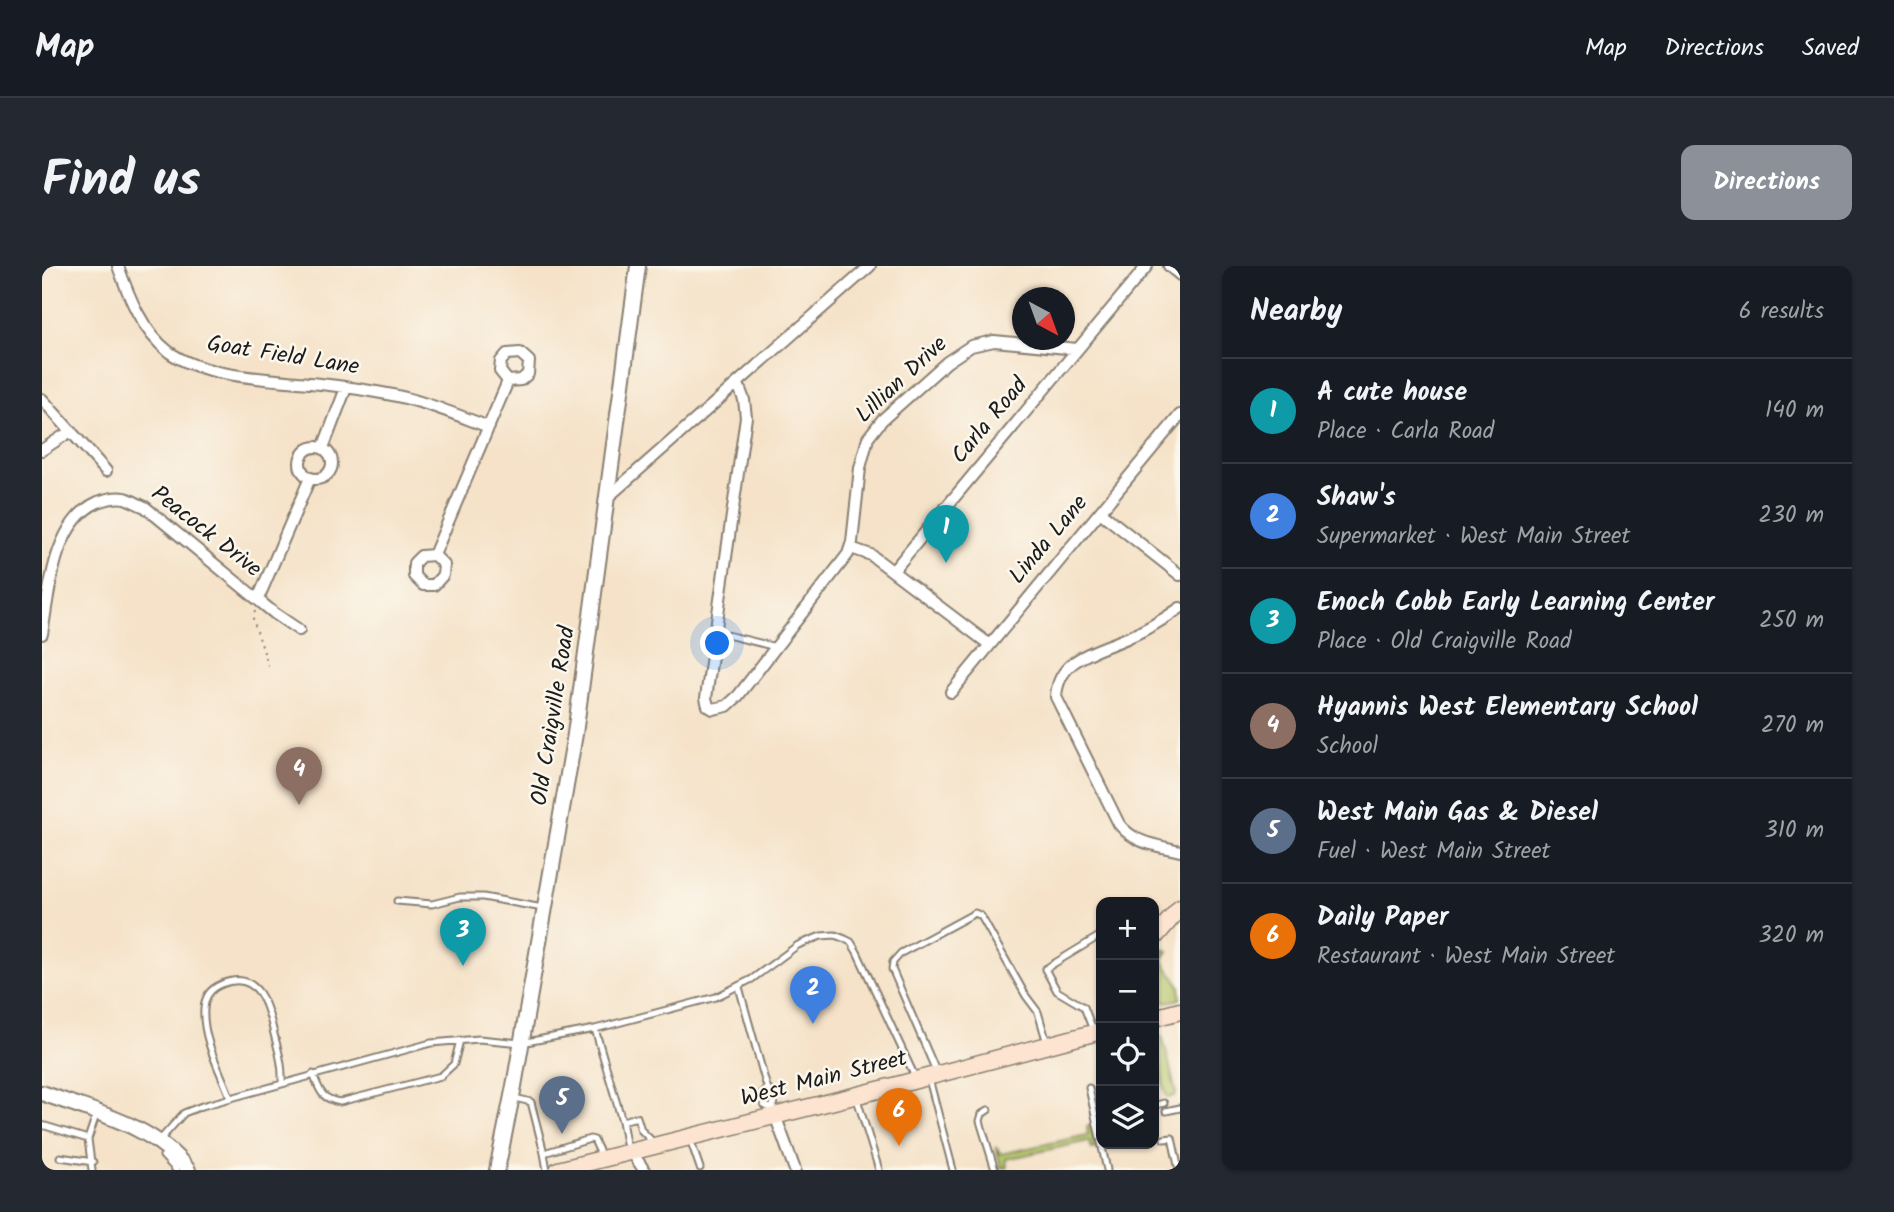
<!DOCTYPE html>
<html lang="en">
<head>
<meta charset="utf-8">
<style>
	:root { --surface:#171b24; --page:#242831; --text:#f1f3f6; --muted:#9ea1a6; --line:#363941; --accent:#8c9099 }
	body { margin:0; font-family:Kalam,sans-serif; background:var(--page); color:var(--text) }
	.controls { position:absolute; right:21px; bottom:21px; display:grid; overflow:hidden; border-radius:14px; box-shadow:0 2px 5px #0004 }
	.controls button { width:63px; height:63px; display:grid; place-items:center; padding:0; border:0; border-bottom:2px solid var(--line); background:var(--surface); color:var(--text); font:35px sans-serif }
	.compass { position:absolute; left:970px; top:21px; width:63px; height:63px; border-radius:50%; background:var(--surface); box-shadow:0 2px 5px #0004; rotate:139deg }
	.you { position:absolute; left:676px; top:378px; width:24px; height:24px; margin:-18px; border:5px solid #fff; border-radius:50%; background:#1a73e8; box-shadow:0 0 0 10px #1a73e833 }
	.badge { display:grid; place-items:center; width:46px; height:46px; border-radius:50%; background:var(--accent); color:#fff; font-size:23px; font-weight:700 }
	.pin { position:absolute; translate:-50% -58px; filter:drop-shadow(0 2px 4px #0008) }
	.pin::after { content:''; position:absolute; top:37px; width:24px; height:21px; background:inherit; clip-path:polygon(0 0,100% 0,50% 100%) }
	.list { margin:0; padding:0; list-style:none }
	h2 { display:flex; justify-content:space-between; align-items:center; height:91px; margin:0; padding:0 28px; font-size:30px }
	h2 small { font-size:23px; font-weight:400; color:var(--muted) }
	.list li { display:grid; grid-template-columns:46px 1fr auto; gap:21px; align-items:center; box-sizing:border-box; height:105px; padding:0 28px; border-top:2px solid var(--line) }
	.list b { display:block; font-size:26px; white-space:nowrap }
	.list p { margin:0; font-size:23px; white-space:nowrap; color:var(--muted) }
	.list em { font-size:23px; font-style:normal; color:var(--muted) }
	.icon { flex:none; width:38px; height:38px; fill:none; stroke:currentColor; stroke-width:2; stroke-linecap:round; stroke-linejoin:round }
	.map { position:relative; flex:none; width:1138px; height:904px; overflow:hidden; border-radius:14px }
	header { display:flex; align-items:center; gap:42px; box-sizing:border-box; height:98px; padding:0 35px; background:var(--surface); border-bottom:2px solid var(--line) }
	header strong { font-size:33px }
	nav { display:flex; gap:38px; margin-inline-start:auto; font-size:24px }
	.intro { display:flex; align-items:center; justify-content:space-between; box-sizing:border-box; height:168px; padding:0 42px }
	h1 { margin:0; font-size:49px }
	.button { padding:18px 32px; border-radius:14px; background:var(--accent); color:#fff; font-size:24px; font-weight:700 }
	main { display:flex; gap:42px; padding:0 42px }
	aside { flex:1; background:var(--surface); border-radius:14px; box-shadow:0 2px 5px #0004 }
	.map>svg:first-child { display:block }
	.green { fill:#b3c365; stroke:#687040; stroke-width:2 }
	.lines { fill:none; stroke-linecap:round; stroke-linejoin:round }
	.service-casing { stroke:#887f72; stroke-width:9 }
	.minor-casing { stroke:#887f72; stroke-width:14 }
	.tertiary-casing { stroke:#887f72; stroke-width:18 }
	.secondary-casing { stroke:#887f72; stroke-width:19 }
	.path { stroke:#887f72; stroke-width:2; stroke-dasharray:2 5; stroke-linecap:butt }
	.service { stroke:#fff; stroke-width:5 }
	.minor { stroke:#fff; stroke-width:10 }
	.tertiary { stroke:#fff; stroke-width:14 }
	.secondary { stroke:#fde4d0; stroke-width:16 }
	.labels { text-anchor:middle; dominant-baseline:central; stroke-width:5; stroke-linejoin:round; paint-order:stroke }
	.street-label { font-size:23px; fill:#1c1c1c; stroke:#fbf7ec }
</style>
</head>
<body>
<header>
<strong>Map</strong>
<nav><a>Map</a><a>Directions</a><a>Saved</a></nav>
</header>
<div class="intro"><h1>Find us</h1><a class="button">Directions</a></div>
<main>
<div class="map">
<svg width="1138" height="904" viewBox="0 0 1138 904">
	<rect width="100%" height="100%" fill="#fbf7ec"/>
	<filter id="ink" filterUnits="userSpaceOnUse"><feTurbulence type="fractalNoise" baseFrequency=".0143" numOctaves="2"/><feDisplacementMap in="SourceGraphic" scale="14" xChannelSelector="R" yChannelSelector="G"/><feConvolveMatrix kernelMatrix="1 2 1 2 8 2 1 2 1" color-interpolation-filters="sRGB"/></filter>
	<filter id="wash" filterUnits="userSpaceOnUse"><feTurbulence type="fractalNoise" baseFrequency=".00686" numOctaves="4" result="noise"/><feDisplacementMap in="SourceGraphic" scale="28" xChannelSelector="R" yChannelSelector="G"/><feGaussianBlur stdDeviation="1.57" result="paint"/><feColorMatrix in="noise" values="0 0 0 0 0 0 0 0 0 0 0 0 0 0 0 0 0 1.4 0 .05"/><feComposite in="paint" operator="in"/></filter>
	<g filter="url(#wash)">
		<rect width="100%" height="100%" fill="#f5e2c8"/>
		<!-- green -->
		<path class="green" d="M1118,682L1126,685L1120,694L1138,720V733L1126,736C1105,729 1112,704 1112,686Z
			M1118,769L1121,772L1134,827L1132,830L1127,832L1124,830L1112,774L1113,770Z
			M1049,859L1054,882L1050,883L1047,875L964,893L965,902L959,901L954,881L959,888L1046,869L1045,861Z"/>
	</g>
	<g filter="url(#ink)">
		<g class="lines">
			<!-- service casing -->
			<g class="service-casing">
				<path id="service" d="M673,366L734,381
					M355,635L390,638L418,631H441L501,642
					M697,721L724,818C728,829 735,830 730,843L732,846
					M553,763L580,855L584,877L589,884
					M1051,764L1042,741L1015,725L1003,703L1059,669
					M894,805L850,703L851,696L859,687L933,647L939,650L984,730L996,746L1005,777
					M271,808C278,825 279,833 298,836L399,810L412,798L418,774
					M887,813L911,904
					M725,822L720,828L722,839L730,843
					M1047,822L1065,904
					M188,831C178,805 160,772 162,743C163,730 168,723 180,718C217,703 226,741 232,768C236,784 241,799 240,816
					M473,832L489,836L502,887L548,873L552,874L560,891
					M815,833L837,904
					M1114,839L1122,837
					M946,844L940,848L938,855L953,904
					M1124,845L1138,842
					M580,855L595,851L599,864L611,876
					M0,859L46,873L50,904
					M46,873L55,846
					M648,873L658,902
					M1122,873L1130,872L1137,904
					M117,875L142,847L160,840L389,777L437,773L479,777L553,763L674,731L710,713L756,679L779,670L793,669L803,673L809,676L815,686L873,811
					M502,887L505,904
					M121,890L134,904
					M18,891L51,896"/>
			</g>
			<!-- minor casing -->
			<g class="minor-casing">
				<path id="minor" d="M76,0C87,31 100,65 127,86C160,110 217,112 256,116C284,118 313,122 340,127C377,133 412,148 447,161
					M1127,0L1138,9
					M696,118L702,134L704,151L664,432L666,440L671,443L685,440L696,430L806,288L810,276L818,202L826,172L840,154L905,96L929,80L952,75L1035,83
					M0,133L64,205
					M258 197a16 16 0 1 1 32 0a16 16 0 1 1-32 0Z
					M281,182L304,122
					M0,184L29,165
					M566,231L828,0
					M1058,246L1138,309
					M809,282L829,289L948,379
					M392,289L402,299L401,309L392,319H381L372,310V297L379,290L392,289L466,115L458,105L459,95L465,88L478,87L487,95L486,108L479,114L466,115
					M851,305L1105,0
					M216,333L268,212
					M1138,342C1121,354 1104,364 1085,372C1056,385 1016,391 1014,431L1077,558C1093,578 1114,579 1138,585
					M0,368C7,327 11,256 56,236C64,233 74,230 83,232C89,234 96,238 103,241L232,347L257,364
					M909,426L1138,149
					M733,849L753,904
					M589,885L602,904"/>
			</g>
			<!-- tertiary casing -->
			<g class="tertiary-casing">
				<path id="tertiary" d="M0,827C51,846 111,858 146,904
					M455,904L472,820L533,468L596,0"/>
			</g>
			<!-- secondary casing -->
			<g class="secondary-casing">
				<path id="secondary" d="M1112,672L1138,642
					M1112,752L1138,745
					M516,904L840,823L1059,765"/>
			</g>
			<!-- path -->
			<path class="path" d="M213,345L211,353L227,402"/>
			<!-- service -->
			<use href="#service" class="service"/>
			<!-- minor -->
			<use href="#minor" class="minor"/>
			<!-- tertiary -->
			<use href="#tertiary" class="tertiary"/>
			<!-- secondary -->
			<use href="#secondary" class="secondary"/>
		</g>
	</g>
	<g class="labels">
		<!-- street labels -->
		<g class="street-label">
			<text transform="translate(241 90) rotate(9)">Goat Field Lane</text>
			<text transform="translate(860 114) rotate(-43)">Lillian Drive</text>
			<text transform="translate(948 155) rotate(-50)">Carla Road</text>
			<text transform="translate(164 266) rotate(38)">Peacock Drive</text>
			<text transform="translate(1007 274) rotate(-50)">Linda Lane</text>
			<text transform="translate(512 450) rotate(-81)">Old Craigville Road</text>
			<text transform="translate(782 813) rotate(-14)">West Main Street</text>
		</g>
	</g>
</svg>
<div class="controls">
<button>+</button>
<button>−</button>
<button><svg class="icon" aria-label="locate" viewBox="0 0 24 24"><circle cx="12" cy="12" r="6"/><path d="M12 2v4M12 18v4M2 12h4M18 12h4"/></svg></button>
<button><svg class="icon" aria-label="layers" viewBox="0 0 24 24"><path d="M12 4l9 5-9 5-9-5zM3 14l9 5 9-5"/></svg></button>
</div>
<svg class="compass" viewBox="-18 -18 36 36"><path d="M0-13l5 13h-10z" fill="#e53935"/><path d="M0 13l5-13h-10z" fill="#9ea1a6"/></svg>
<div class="you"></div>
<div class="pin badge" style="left:904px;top:297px;background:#0f9aa8">1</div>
<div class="pin badge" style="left:771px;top:758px;background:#3f7fe0">2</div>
<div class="pin badge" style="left:421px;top:700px;background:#0f9aa8">3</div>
<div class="pin badge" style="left:257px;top:539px;background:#8d6e63">4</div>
<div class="pin badge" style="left:520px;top:868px;background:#5c6f8a">5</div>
<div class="pin badge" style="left:857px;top:880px;background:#e8710a">6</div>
</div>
<aside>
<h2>Nearby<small>6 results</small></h2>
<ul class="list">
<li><span class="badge" style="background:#0f9aa8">1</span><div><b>A cute house</b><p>Place · Carla Road</p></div><em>140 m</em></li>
<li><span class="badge" style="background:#3f7fe0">2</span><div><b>Shaw's</b><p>Supermarket · West Main Street</p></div><em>230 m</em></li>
<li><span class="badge" style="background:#0f9aa8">3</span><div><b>Enoch Cobb Early Learning Center</b><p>Place · Old Craigville Road</p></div><em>250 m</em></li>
<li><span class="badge" style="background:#8d6e63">4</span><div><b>Hyannis West Elementary School</b><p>School</p></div><em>270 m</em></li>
<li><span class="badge" style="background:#5c6f8a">5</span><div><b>West Main Gas &amp; Diesel</b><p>Fuel · West Main Street</p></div><em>310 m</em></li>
<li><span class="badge" style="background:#e8710a">6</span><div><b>Daily Paper</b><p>Restaurant · West Main Street</p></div><em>320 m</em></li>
</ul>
</aside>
</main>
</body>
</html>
